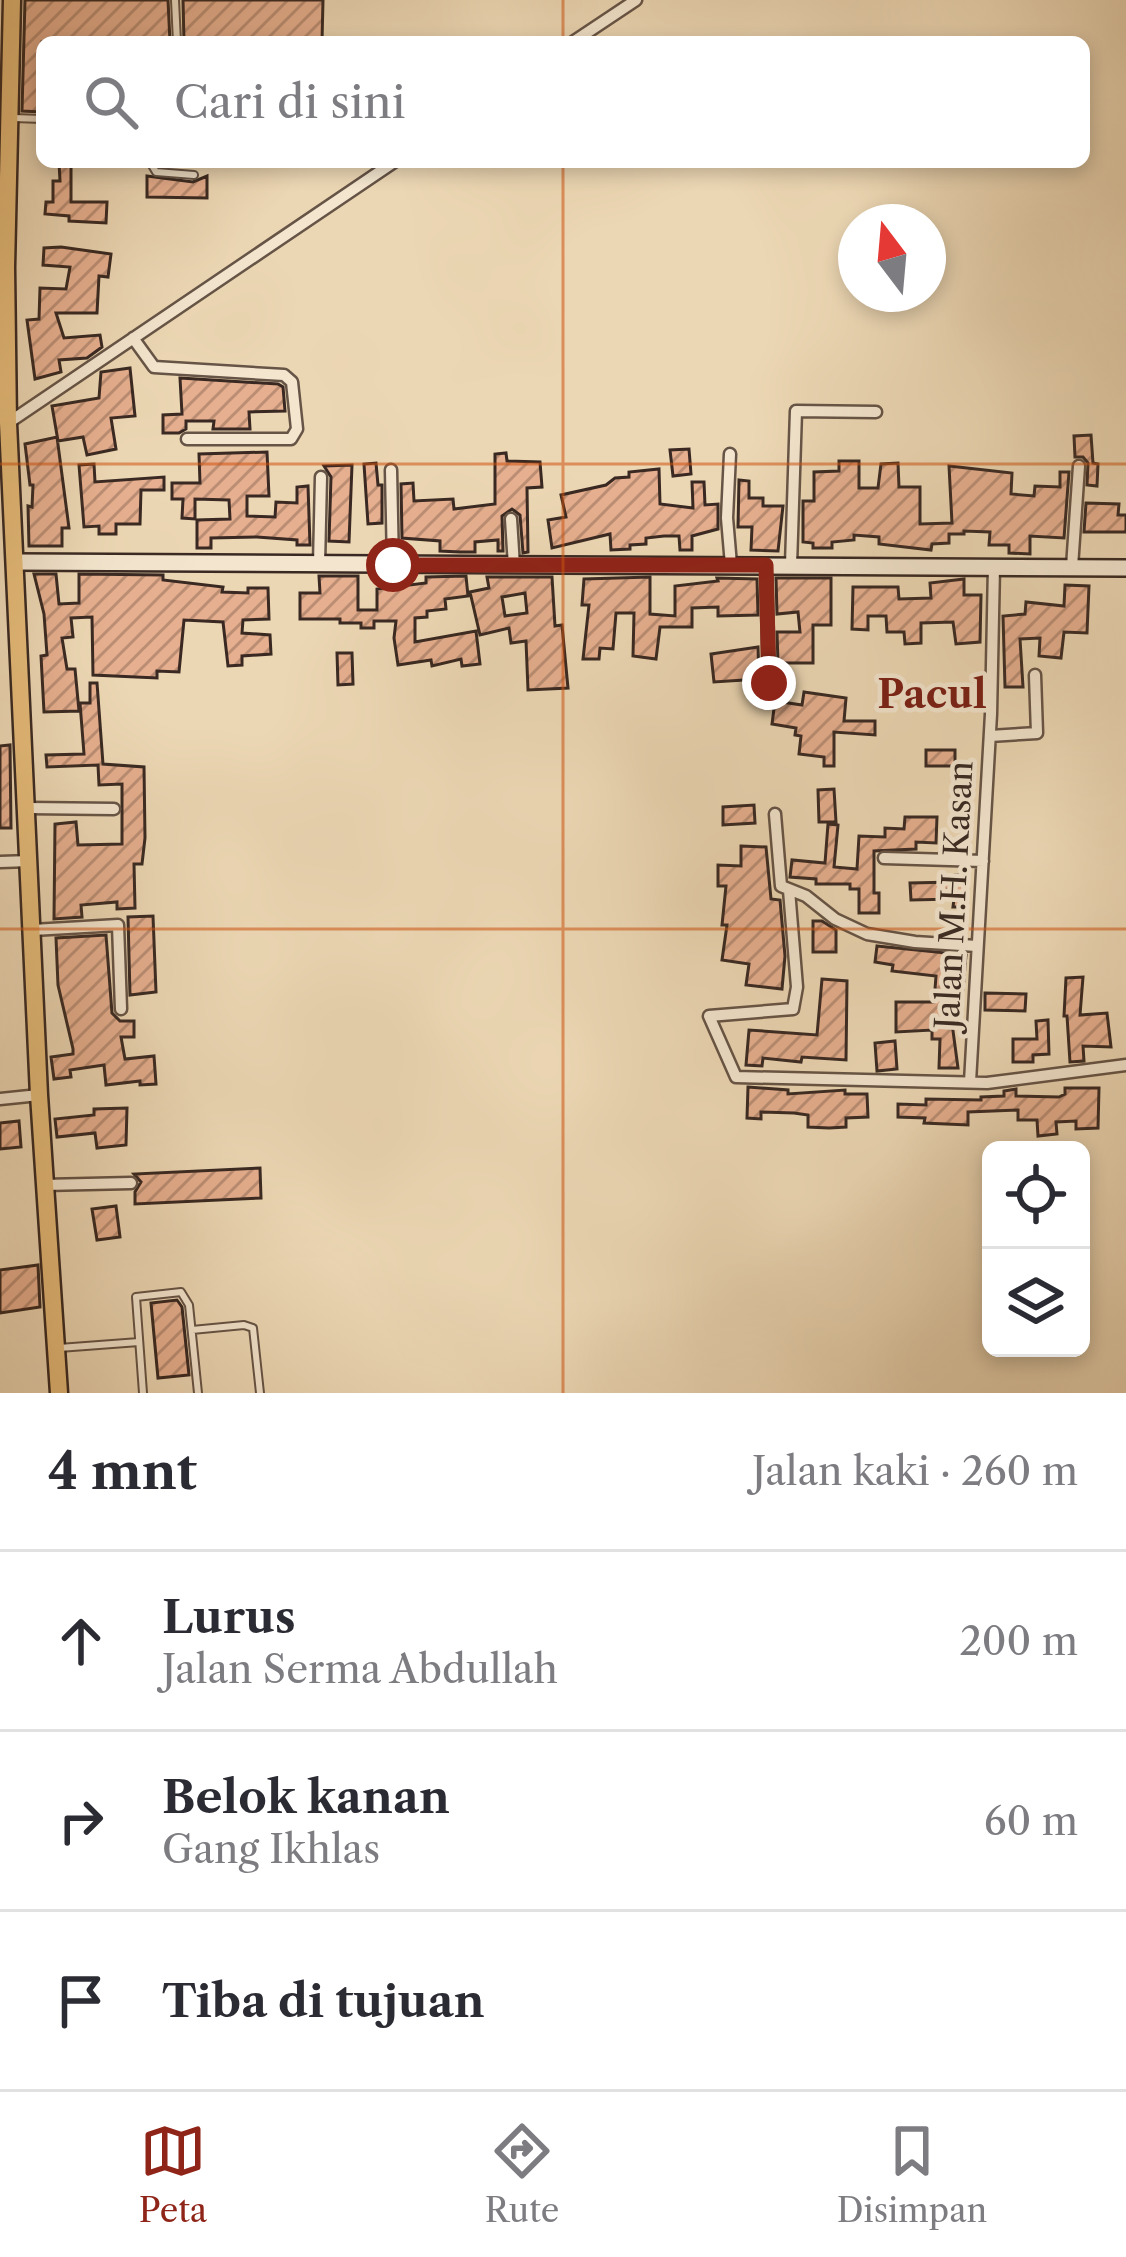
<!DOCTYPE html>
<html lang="id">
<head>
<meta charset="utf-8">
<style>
	:root { --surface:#fff; --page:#f7f7f7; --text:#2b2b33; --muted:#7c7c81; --line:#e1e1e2; --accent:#8f2418 }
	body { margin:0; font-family:"Libre Caslon Text",serif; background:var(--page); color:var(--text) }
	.controls { position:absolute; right:36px; bottom:36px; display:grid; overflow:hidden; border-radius:18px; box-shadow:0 6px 18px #0003 }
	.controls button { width:108px; height:108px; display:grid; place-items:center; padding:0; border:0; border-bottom:3px solid var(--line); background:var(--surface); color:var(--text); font:60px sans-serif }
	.compass { position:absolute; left:838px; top:204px; width:108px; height:108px; border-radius:50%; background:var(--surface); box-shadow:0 6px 18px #0003; rotate:344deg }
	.stop { position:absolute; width:36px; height:36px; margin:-27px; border:9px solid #8f2418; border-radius:50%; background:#fff }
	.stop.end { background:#8f2418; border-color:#fff; box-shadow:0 3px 12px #0008 }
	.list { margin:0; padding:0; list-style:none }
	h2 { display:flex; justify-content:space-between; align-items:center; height:156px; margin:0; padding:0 48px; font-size:51px }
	h2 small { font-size:39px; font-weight:400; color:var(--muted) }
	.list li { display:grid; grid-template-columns:78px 1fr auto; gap:36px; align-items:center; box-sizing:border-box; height:180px; padding:0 48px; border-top:3px solid var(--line) }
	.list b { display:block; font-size:45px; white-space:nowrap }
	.list p { margin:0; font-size:39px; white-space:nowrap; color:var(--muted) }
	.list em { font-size:39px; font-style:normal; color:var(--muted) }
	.icon { flex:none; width:66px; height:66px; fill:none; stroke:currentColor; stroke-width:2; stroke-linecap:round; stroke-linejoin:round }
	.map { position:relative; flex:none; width:1126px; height:1393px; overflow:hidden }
	.search { position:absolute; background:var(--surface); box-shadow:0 6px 18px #0003; left:36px; right:36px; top:36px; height:132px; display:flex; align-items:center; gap:30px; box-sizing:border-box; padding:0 42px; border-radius:18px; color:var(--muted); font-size:45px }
	.sheet { height:696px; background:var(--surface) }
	nav { display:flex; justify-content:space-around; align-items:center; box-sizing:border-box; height:168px; border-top:3px solid var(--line); background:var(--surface); font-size:33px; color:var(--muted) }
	nav a { display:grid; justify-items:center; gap:6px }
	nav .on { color:var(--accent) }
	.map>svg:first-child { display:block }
	.building { fill:url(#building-hatch); stroke:#392922; stroke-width:3; fill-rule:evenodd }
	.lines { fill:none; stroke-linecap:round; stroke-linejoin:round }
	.service-casing { stroke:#665446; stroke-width:10 }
	.minor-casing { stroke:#665446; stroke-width:15 }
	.secondary-casing { stroke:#392922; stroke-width:20 }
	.primary-casing { stroke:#392922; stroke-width:21 }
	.service { stroke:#f3e5ce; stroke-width:6 }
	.minor { stroke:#f3e5ce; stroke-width:10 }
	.secondary { stroke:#f3e5ce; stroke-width:15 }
	.primary { stroke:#e6bc7a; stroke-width:16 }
	.route { stroke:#8f2418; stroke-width:15 }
	.grid { fill:none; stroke:#ce520f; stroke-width:3; stroke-opacity:0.55 }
	.labels { text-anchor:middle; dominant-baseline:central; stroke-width:9; stroke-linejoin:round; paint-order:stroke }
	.street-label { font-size:33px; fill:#392922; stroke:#f3e5ce }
	.quarter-label { font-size:39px; font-weight:bold; fill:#7a1f14; stroke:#f3e5ce }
</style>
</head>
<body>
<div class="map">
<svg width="1126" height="1393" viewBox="0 0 1126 1393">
	<defs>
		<pattern id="building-hatch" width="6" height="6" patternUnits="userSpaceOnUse" patternTransform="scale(3)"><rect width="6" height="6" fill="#e6af8f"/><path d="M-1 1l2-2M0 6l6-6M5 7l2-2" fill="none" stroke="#bb8e74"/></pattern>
	</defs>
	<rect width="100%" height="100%" fill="#ecd7b4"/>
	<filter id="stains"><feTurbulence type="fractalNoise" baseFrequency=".00167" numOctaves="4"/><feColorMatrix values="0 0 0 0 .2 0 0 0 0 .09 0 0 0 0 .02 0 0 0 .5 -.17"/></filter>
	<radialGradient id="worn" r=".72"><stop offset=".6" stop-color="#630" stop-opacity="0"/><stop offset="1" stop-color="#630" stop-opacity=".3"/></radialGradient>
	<!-- building -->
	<path class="building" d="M25,0H168L170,42H42V112L22,111Z
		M183,0H323L322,42L222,39V42H184Z
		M59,162H71V202H107L106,223L69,221V216L45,214L46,202H53V181H60Z
		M147,176L193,182L207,176V198L147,197Z
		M61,247L111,254L108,277L99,276L97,313H56L64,338L100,335L102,347L87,358L59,360L61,372L35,379L27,320L39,319L40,288L66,289L70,267L43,265L44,248Z
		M130,368L135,416L111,418L116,449L87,455L83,437L58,441L52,406L99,398L101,372Z
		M180,378L278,384L283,387L285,411L249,412L250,429H213L214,421H186V429L179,433H163V415L182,414Z
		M1091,435L1093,463L1098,464L1097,486L1087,485L1088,463L1083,457H1075L1074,436Z
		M57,437L69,528H62V546H29L28,506L32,507L33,485H30L25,444Z
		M689,449L691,474L673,476L670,450Z
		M267,452L269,496H247V516L275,517L276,502L297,503V487L308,486L310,545H297V540L257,537L211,538V548H197V520L230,519L229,500L195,499V519L182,518L183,499H172V483H200L199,454Z
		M506,453L507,461L540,462L542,487L527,488L528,552L523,553L520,515L512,509L502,516L503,551H498V540L475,542V552H460L440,551V541L402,538L401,484L413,483L414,501L453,499L454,509L495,504V454Z
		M839,461H859V488H878L881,464L898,463L899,487H920V524L952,523L949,466L1012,473L1011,494L1034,496L1035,486L1060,487V472H1069L1064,538L1030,536V554L1009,553V545H989L990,532L964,531V534H949V543L932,544L931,550L879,544V537L854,535V540L832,542V548H813V543L803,542V501H814V472L839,471Z
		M376,463L378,485H382V523L368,524L364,464Z
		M94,464L95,482L164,477V490H141L140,524H116V534H99V526L84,527L79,465Z
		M352,465L349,542L329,541L331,477L324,466Z
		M659,469L660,504L693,508L692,482H704L705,505L718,504V529L692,536V550H680L679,536H664L646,538V544L630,545V549L611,550L610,534L552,548L548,520L566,517L561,495L606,485L615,478L629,477V472Z
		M739,480L749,481V498H763V506H783L778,551L751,550L752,527H738Z
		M1086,503L1119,504L1118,515H1126V532H1084Z
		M34,574H56L59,604L79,603V574L163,575V580L223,587L222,592L248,593V588H268L269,619L243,620L242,633L270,635L271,654L242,656V665L228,666L223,622L184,620L179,672L157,671V678L93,675L92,617L71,618L73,637L62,638L67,669H75L79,711L44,712L41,656L47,655L44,614Z
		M319,576H358V610H377V589L426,583V577L466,576L468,596L445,599L446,609L427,611V617L415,618V642L476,631L480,664L462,666L461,659L432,666L431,660L398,665L394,638L396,621H374V628H361V623H340V619H300V593H320Z
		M487,577H552L555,626L562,625L568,688L528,690L526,641L511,643L509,628L480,635L470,592L489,588ZM525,593L527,613L505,616L502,597Z
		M650,577V614L675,616V586L718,581L717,578L757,579L758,615L718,616V607L692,608V627H660L656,659L633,656L634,613H616L613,649L600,648L599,659H583L589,605H582L584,579Z
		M776,578H831V625H813V663H778L777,632H800L798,612L777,614Z
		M964,579V595H981L980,642L956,644L953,622L921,623V643L905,644L904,632H887L886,616H868V630L852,629L853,587H898L899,599L931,598L930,583Z
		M1065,585L1089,586L1087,633L1064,632L1061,658L1039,656L1040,638L1020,639L1023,687H1005L1003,616L1025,614L1026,602L1064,606Z
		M758,647L759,679L714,682L711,654Z
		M337,653H352L353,684L338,685Z
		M90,683H97L103,764L144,767L145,838L142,864H134L135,908L117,909V902L81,905L82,917L54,919L55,824L76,822L78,845L122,844V784L99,785L98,765L47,767L46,755L84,754L80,703H90Z
		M804,692L846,698L844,721H875V735L834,732V766H824V757L799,754L801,736L795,735L796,728L772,724L775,701L802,705Z
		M10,745L11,828H0V746Z
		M926,750H955V766H926Z
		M834,789L836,822H819L818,790Z
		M754,805L755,823L723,825V807Z
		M905,817H937L936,843L916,842V849L874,851V893H879V913H859V889H850V884H816V879L790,877L792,860L825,863L828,824L838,825L834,867L857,869L859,836L885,837V828L904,829Z
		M741,846L766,847L771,899L780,900L785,956L782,989L746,985L749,964L722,960L727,925H722L726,886H718V865L741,866Z
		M955,875H968L966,907H953L954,899L911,900L910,883L955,882Z
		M153,916L156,992L130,995L128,917Z
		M813,921H822L836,930V952H813Z
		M106,935L112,1013L120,1021H134V1037H121L125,1059L154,1056L156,1084L140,1085V1081L106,1085L104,1065L70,1070L71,1077L54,1079L51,1057L73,1054V1049L58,985L56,938Z
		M877,946L966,955L962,1001H949L958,1068H939L940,1039H932V1030L896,1032V1002H934L936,976L892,971L893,965L875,962Z
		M1083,977L1080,1015L1107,1013L1111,1047L1083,1046L1084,1061L1070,1062L1067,1016H1064L1066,978Z
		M822,979L847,981L846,1060L802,1057L801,1062L763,1058L762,1066L746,1065L749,1030L817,1035Z
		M985,993L1026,994L1025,1011L985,1010Z
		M1048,1020L1049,1054L1033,1055V1062H1013V1039H1037L1036,1021Z
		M895,1041L897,1069L877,1071L875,1043Z
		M748,1087L788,1090V1094L845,1090V1094H867L868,1117L846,1118V1127L829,1128L808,1127V1115L794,1113L761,1112V1119L747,1118Z
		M1065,1088H1099L1098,1128L1076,1129V1121L1056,1122L1057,1134L1038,1136L1037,1120H1018V1110L968,1112V1125L924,1123L925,1118L898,1117V1104L926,1105V1099L981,1100V1097L1004,1096V1091L1016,1089V1096L1059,1097L1065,1094Z
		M127,1108L126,1145L97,1148L95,1133L57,1137L55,1119L94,1115V1109Z
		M19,1121L21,1147L0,1149V1123Z
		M260,1168L261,1198L135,1204V1192L141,1182L134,1174Z
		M116,1206L120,1237L97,1240L92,1209Z
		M38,1265L40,1307L0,1313V1270Z
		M177,1300L182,1307L189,1375L158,1378L151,1303Z"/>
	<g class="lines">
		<!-- service casing -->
		<g class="service-casing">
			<path id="service" d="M175,0L177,42
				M14,118L42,119
				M150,162L156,172L194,175
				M192,1330L244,1325L253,1328L260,1393
				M59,1348L139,1342
				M143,1393L136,1297L181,1292L189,1305L198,1393"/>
		</g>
		<!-- minor casing -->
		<g class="minor-casing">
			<path id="minor" d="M573,42L636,0
				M133,338L154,367L284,375L292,382L297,429L291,439H187
				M8,423L394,162
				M730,454L727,518L731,565
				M391,470L393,565
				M511,519L514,566
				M319,564L321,477
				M766,565L769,683
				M791,565L796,411L876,412
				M1072,567L1079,466
				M990,736L1037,733L1035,675
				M28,808L114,809
				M775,814L781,886L806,896L835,919L867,934L915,942L977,946
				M884,858L983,861
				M0,862L30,861
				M789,890L797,987L793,1009L709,1016L736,1077L987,1083L1126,1065
				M33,930L118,925L121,1009
				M970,1082L991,714L994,566
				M0,1099L39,1095
				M44,1185L131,1183"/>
		</g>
		<!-- secondary casing -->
		<g class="secondary-casing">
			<path id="secondary" d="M15,562L1126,568"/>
		</g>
		<!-- primary casing -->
		<g class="primary-casing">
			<path id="primary" d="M12,0L6,267L8,423L39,1095L59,1393"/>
		</g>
		<!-- service -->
		<use href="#service" class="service"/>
		<!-- minor -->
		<use href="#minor" class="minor"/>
		<!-- secondary -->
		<use href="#secondary" class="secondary"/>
		<!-- primary -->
		<use href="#primary" class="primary"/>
	</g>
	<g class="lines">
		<!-- route -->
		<path class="route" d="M393,565H766L769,683"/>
	</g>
	<!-- grid -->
	<path class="grid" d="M563,0V42M563,162V1393M0,464H1126M0,929H1126"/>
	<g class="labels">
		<!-- street labels -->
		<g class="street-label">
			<text transform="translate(954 895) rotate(-87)">Jalan M.H. Kasan</text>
		</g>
		<!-- quarter labels -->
		<g class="quarter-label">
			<text x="932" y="694">Pacul</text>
		</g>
	</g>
	<rect width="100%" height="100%" filter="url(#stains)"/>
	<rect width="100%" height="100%" fill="url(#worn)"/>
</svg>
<div class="controls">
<button><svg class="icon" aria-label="locate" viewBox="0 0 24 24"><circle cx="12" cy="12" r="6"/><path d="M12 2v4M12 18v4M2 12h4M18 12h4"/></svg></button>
<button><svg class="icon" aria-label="layers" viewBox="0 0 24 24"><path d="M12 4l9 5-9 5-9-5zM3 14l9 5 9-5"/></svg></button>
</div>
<svg class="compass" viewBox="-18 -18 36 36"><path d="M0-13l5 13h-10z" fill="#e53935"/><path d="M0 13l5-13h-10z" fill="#7c7c81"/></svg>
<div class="stop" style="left:393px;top:565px"></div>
<div class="stop end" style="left:769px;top:683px"></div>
<div class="search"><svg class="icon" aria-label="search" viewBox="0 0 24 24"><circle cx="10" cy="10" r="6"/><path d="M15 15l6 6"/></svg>Cari di sini</div>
</div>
<section class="sheet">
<h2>4 mnt<small>Jalan kaki · 260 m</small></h2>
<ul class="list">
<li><svg class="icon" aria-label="ahead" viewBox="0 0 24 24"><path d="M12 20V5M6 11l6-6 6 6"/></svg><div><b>Lurus</b><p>Jalan Serma Abdullah</p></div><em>200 m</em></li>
<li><svg class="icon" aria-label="right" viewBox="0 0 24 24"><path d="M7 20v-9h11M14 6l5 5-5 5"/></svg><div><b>Belok kanan</b><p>Gang Ikhlas</p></div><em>60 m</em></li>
<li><svg class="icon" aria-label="arrive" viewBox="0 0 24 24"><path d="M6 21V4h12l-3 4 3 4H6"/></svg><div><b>Tiba di tujuan</b></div></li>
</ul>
</section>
<nav>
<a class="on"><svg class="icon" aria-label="map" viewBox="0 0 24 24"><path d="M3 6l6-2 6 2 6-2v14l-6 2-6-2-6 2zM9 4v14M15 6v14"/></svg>Peta</a>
<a><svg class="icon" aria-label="directions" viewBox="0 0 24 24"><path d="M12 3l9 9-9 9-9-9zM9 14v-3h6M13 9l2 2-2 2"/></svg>Rute</a>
<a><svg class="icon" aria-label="saved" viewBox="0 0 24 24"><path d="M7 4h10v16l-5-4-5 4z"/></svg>Disimpan</a>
</nav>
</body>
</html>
